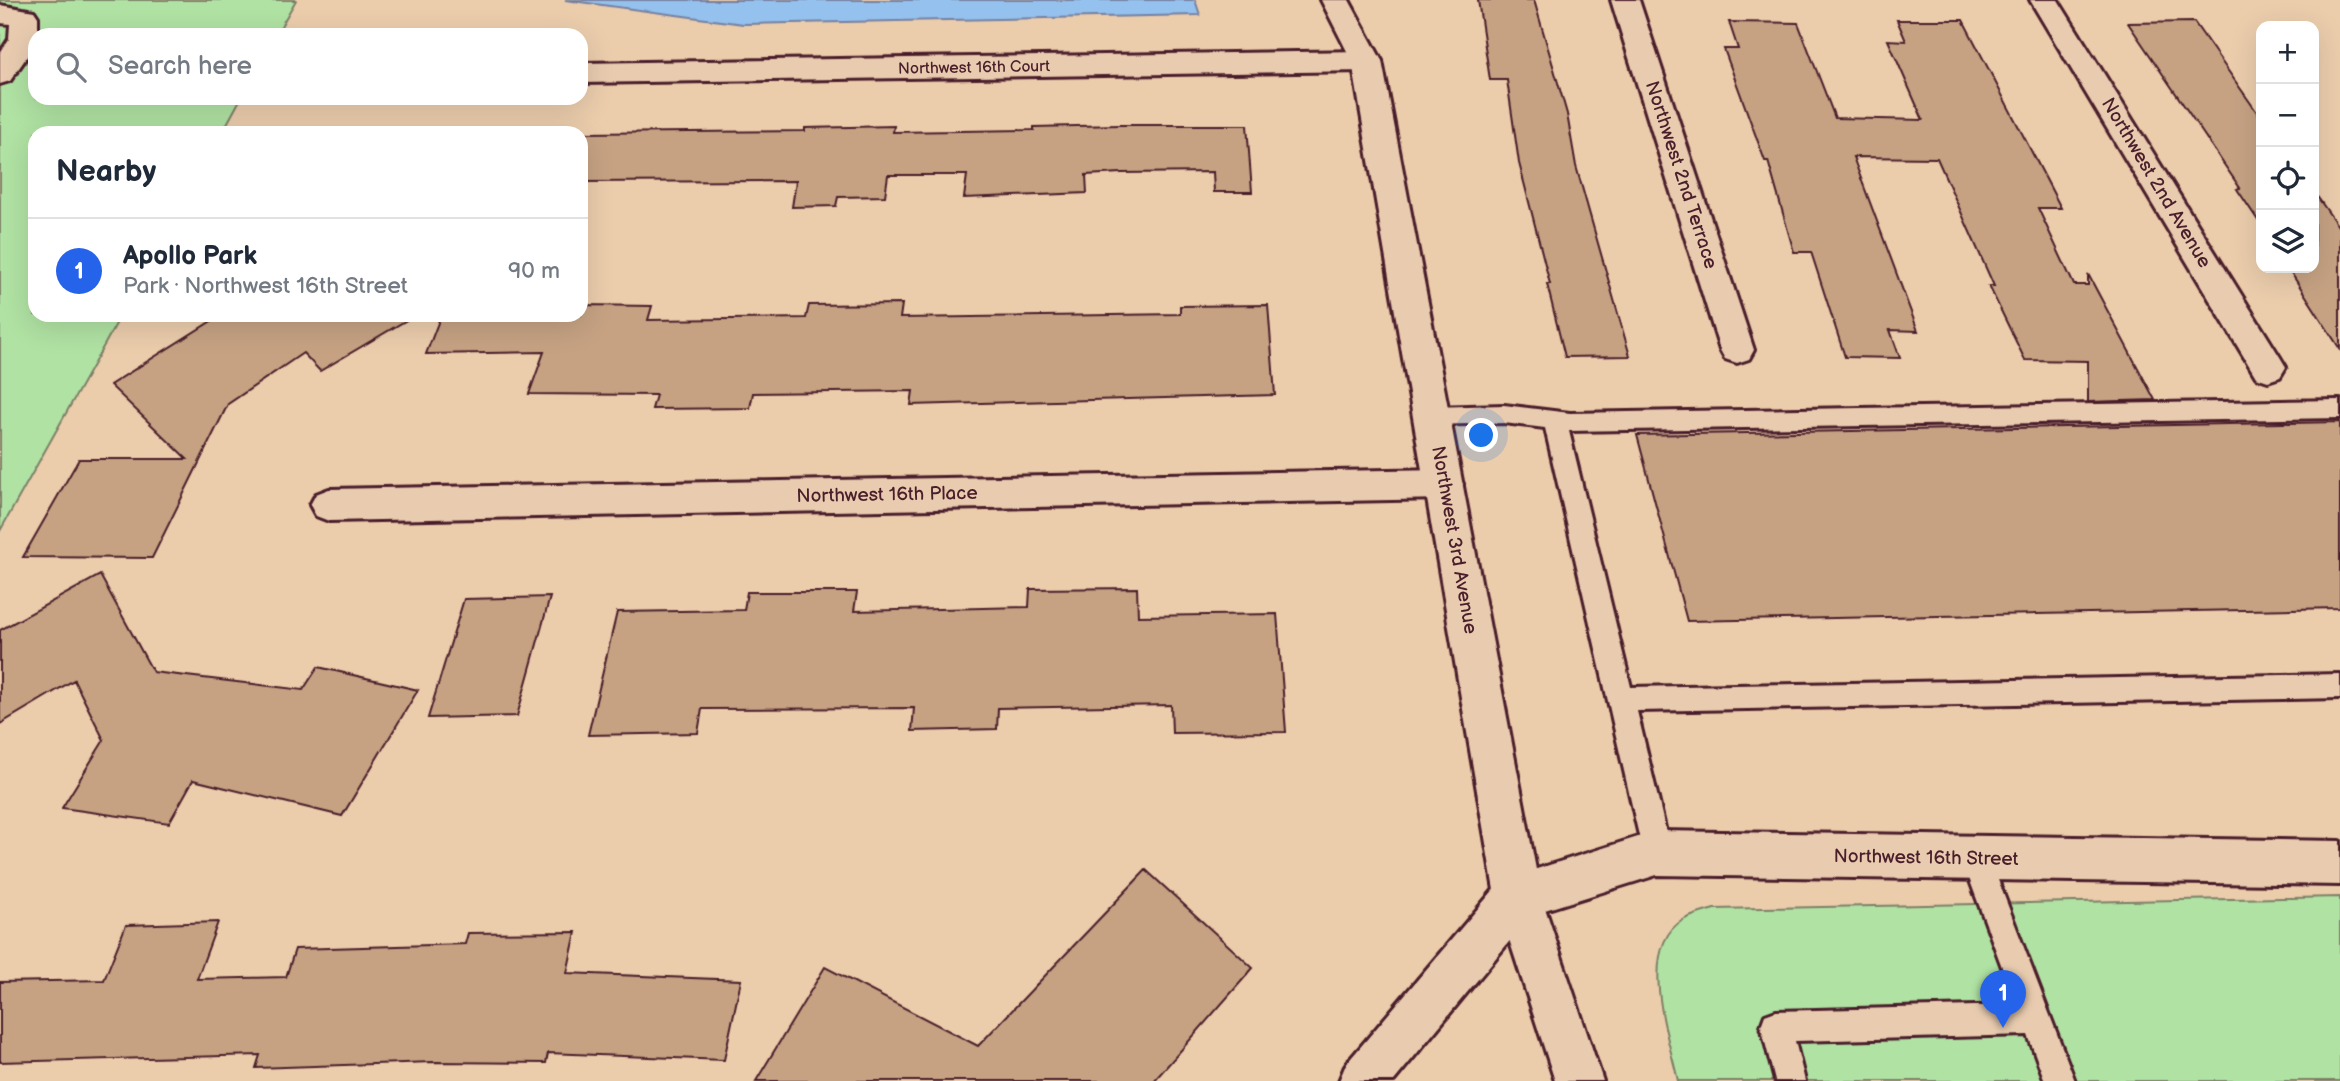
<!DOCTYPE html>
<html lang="en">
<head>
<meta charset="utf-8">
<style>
	:root { --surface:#fff; --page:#f2f2f3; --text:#1f2937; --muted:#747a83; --line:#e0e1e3; --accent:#2563eb }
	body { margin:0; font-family:"Balsamiq Sans",sans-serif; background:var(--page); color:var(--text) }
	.controls { position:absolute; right:21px; top:21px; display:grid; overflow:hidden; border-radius:14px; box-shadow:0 7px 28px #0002 }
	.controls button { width:63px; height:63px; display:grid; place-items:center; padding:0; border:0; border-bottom:2px solid var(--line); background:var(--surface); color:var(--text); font:35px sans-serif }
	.you { position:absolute; left:1482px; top:436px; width:24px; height:24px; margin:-18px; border:5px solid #fff; border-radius:50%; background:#1a73e8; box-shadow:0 0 0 10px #1a73e833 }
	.badge { display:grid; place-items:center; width:46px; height:46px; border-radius:50%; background:var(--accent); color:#fff; font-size:23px; font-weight:700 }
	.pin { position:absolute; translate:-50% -58px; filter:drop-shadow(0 2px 4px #0008) }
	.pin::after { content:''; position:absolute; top:37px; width:24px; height:21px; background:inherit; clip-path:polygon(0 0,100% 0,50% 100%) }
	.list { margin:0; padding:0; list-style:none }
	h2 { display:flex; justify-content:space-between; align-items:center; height:91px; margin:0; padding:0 28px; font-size:30px }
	h2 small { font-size:23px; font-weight:400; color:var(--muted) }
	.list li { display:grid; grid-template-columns:46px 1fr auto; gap:21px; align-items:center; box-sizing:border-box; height:105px; padding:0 28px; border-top:2px solid var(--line) }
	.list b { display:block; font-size:26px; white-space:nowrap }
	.list p { margin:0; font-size:23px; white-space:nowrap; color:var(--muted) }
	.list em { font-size:23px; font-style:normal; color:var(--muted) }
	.icon { flex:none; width:38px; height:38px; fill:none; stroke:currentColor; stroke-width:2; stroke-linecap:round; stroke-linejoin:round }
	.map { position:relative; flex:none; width:2340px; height:1081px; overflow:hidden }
	.search { position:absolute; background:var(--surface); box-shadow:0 7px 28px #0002; left:28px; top:28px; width:560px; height:77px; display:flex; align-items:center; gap:18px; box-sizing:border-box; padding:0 24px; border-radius:21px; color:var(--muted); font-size:26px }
	.panel { position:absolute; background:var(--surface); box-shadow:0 7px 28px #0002; left:28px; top:126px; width:560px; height:196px; border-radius:21px }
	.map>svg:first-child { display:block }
	.green { fill:#b0e2a3; stroke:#7d8067; stroke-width:2 }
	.water { fill:#94c1ee; stroke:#7680a0; stroke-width:2 }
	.building { fill:#c6a283; stroke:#4a1f2b; stroke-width:2 }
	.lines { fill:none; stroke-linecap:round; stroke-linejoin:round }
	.service-casing { stroke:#4a1f2b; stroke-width:6 }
	.minor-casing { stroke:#4a1f2b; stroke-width:6 }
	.tertiary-casing { stroke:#4a1f2b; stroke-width:6 }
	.service { fill:#e9ccb0; fill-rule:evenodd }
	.minor { fill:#e9ccb0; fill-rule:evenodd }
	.tertiary { fill:#e9ccb0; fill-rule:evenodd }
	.labels { text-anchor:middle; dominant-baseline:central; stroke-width:6; stroke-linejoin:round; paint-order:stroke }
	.far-street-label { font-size:16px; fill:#4a1f2b; stroke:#e9ccb0 }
	.street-label { font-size:19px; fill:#4a1f2b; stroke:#e9ccb0 }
</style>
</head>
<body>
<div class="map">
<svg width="2340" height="1081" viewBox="0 0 2340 1081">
	<rect width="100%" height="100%" fill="#ebcdac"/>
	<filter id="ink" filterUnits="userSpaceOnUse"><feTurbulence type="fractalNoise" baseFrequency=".0143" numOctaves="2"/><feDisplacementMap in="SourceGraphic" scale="14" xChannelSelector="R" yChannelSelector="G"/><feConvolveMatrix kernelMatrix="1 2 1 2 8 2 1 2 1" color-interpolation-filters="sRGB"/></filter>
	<g filter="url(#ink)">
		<!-- green -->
		<path class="green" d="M0,0H296L276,35H35V98H241L222,133H35V315H121L0,531Z
			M2340,897V1081H1678C1669,1039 1636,948 1683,920C1692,915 1704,912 1714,909Z"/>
		<!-- water -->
		<path class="water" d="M565,0H1195L1200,15L743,24Z"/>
		<!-- building -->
		<path class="building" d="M1478,0H1534L1567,114L1576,166L1630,356L1565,357L1547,284H1550L1519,163L1507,80H1490Z
			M1897,20H1963L2061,208H2038L2074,285H2088V274L2155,400L2088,402V361L2025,360L1989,286H1994L1937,158L1853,157L1918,331L1890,330L1900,358L1845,357L1811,252H1794L1768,161H1765L1724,49H1738L1729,22L1798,23L1835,118L1923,120L1888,40L1906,41Z
			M2194,22L2261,118V225L2237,189L2240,188L2128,23Z
			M1120,125H1247L1252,192H1214L1213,172L1121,173L1086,175L1087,193L964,198L967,175H888L885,196L838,197L836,206L792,207L796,181L581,182V133L805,131V128L894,126L893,132L1034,130V127Z
			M2314,192L2340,229V349L2288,268H2314Z
			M902,304L900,318L1180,314V306L1268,305L1275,395L911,405L913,391L753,393L750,408L652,409L656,395L529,394L544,352L426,354L441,315H581L582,305L652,306L648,320L806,318L809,305Z
			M221,315H415L320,371L303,353L228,404L152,558L23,557L79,459H187L110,385Z
			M2340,422V608L1687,621L1637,435Z
			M100,575L153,672L303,690L318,667L418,690L342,816L193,780L169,823L62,808L104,740L74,680L0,724V630Z
			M1137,588L1138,616L1277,614L1286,732L1172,733L1171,705L998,708L997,729L912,731L914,708L702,709L698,733L588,735L617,612L744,610L747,592H857L854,611L1029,607L1030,589Z
			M550,597L517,716L428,718L464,599Z
			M1146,870L1253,968L1154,1081H756L825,967L978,1046Z
			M218,922L197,979L286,977L295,949L465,944L468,933L576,932L567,973L741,980L724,1060L548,1053L546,1063L433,1062L256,1068L260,1055L0,1062V982L104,980L126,925Z"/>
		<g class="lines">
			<!-- service casing -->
			<g class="service-casing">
				<path id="service" d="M2340,400V418L1569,431L1631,687L2340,674V698L1637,711L1671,853L1667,863L1657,867L1647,863L1643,853L1545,428L1504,423L1432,425L1424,422L1420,416L1424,410L1432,407L1504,405L1570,413Z
					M1976,845L1986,849L1990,859L2075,1081H2045L2028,1035L1795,1041L1805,1081H1775L1761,1026L1765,1015L1776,1011L2016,1005L1962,859L1966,849Z"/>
			</g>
			<!-- minor casing -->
			<g class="minor-casing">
				<path id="minor" d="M1611,0H1639L1754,350L1749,359L1737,363L1725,359L1720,350Z
					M2030,0H2058L2280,357L2286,367L2280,377L2268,381L2256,377Z
					M0,5L34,11L38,17V35H35V45L10,81L0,84V53L9,39L10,24L0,23Z
					M1367,51L1377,54L1382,61L1377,68L1367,71L581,83V63Z
					M1444,469L1457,473L1463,484L1457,495L1444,499L329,521L316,516L310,505L316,494L329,489Z
					M1657,831L2340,841V885L1657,875L1532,914L1394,1081H1339L1346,1064L1502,880Z"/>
			</g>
			<!-- tertiary casing -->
			<g class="tertiary-casing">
				<path id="tertiary" d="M1321,0H1349L1382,61L1541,896L1603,1081H1555L1495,896L1352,61Z"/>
			</g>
			<!-- service -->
			<use href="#service" class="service"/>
			<!-- minor -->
			<use href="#minor" class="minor"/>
			<!-- tertiary -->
			<use href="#tertiary" class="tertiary"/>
		</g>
	</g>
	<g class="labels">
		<!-- far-street labels -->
		<g class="far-street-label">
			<text transform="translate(974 68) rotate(-1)">Northwest 16th Court</text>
		</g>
		<!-- street labels -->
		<g class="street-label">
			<text transform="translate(1681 175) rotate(72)">Northwest 2nd Terrace</text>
			<text transform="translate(2156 183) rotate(59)">Northwest 2nd Avenue</text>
			<text transform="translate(887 495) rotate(-1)">Northwest 16th Place</text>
			<text transform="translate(1454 540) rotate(80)">Northwest 3rd Avenue</text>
			<text transform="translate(1926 858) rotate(1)">Northwest 16th Street</text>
		</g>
	</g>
</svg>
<div class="controls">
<button>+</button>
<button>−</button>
<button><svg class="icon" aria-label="locate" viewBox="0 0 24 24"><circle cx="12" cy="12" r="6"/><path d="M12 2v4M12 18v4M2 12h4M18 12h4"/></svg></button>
<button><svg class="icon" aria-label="layers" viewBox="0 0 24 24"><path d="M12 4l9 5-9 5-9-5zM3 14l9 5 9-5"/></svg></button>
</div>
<div class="you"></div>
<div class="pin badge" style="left:2003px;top:1028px">1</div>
<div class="search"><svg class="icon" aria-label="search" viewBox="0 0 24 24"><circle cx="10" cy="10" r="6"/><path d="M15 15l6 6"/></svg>Search here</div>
<section class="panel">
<h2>Nearby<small></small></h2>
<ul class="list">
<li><span class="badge">1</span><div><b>Apollo Park</b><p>Park · Northwest 16th Street</p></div><em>90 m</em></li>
</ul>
</section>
</div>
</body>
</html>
